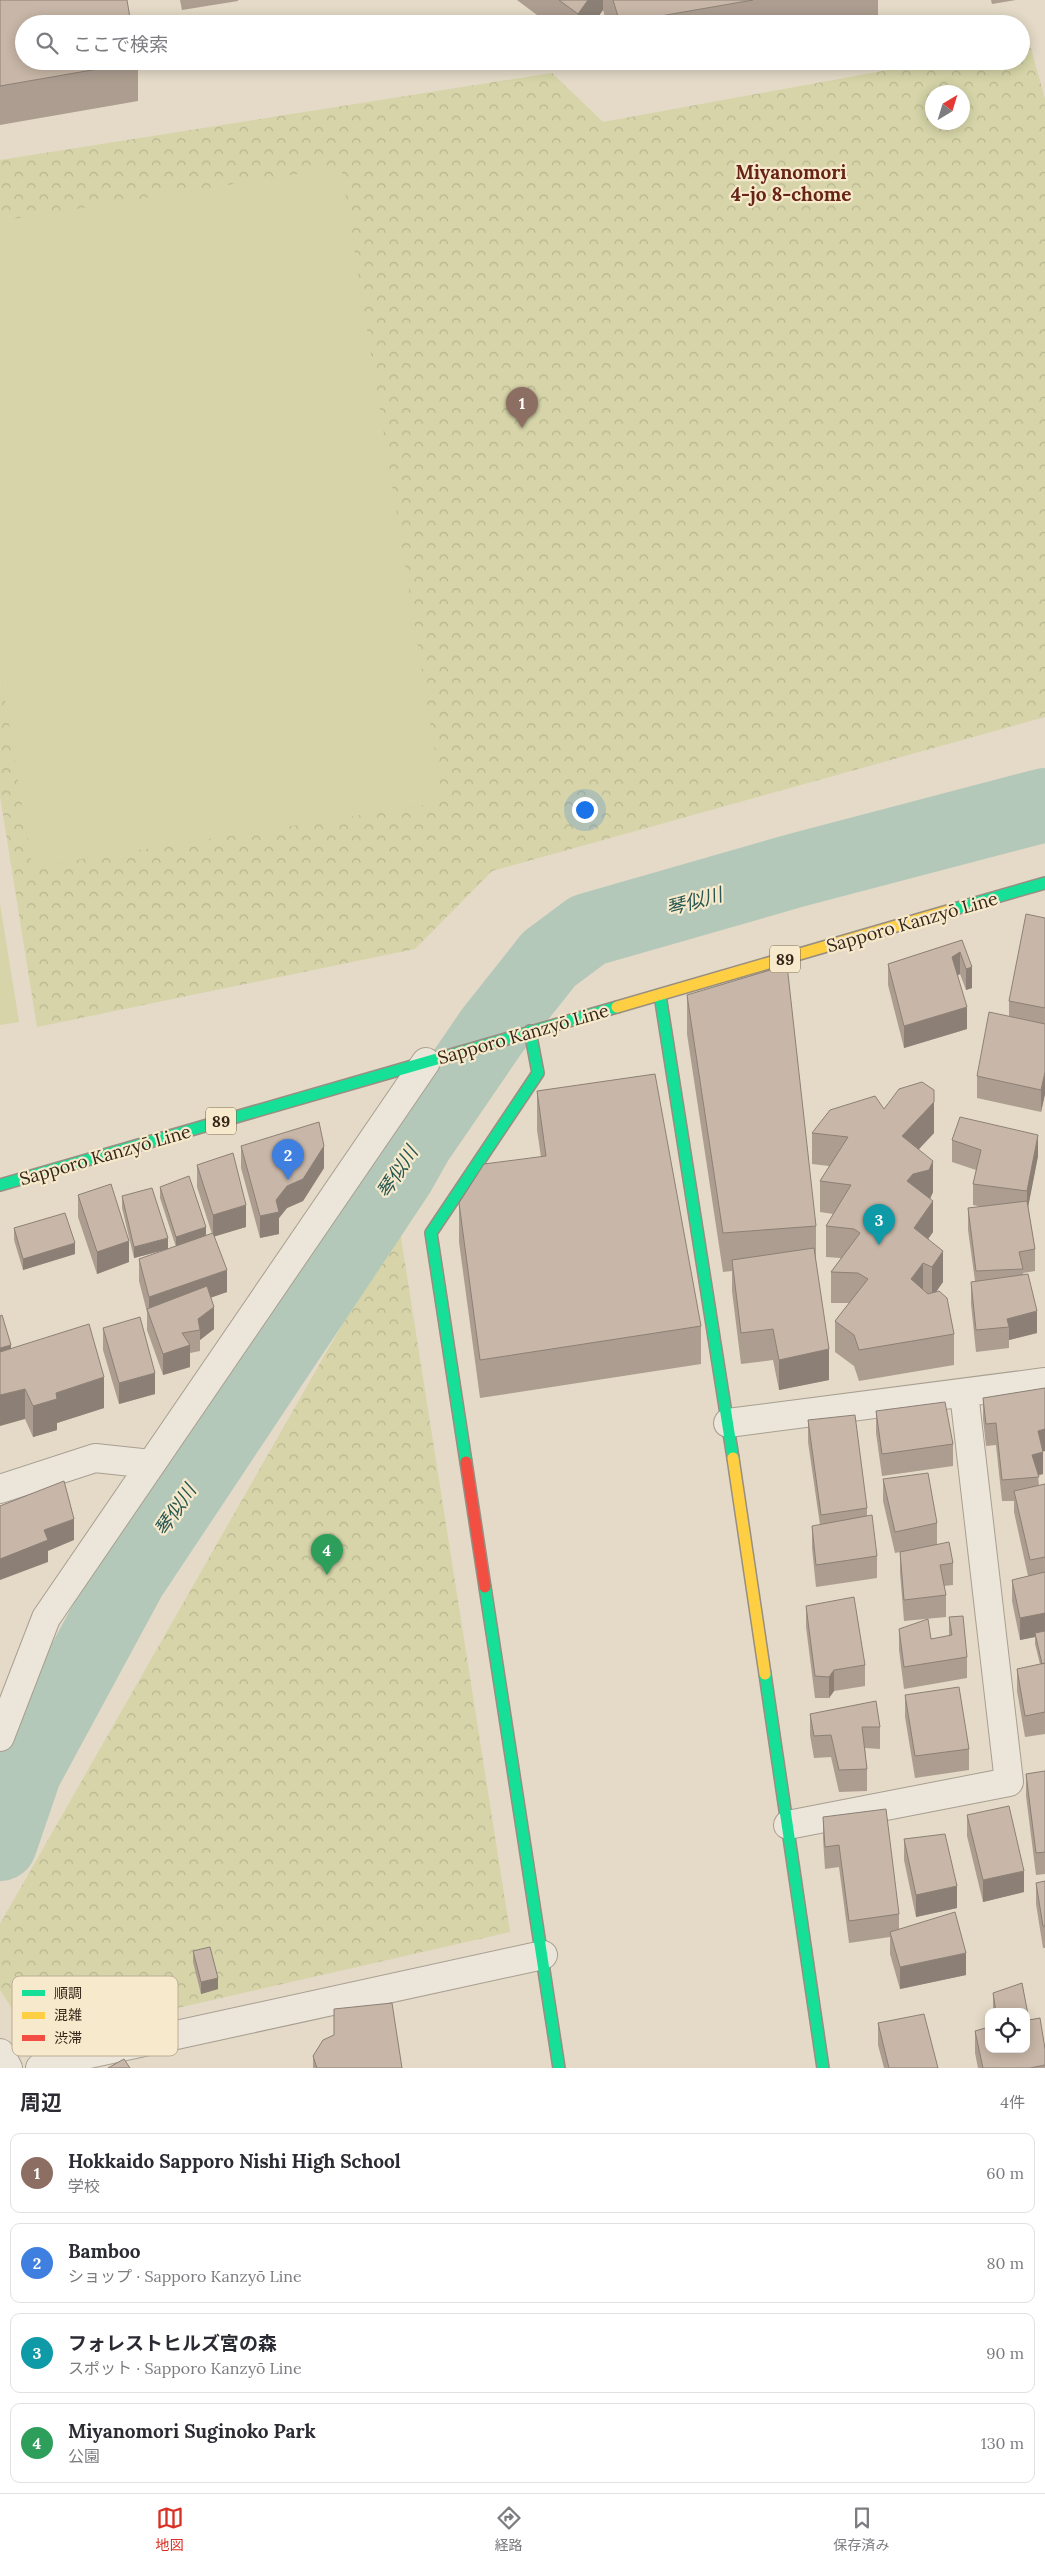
<!DOCTYPE html>
<html lang="ja">
<head>
<meta charset="utf-8">
<style>
	:root { --surface:#fff; --page:#f7f7f7; --text:#2b2b33; --muted:#7c7c81; --line:#e1e1e2; --accent:#d93025 }
	body { margin:0; font-family:Lora,"Noto Sans JP",serif; background:var(--page); color:var(--text) }
	.controls { position:absolute; right:15px; bottom:15px; display:grid; overflow:hidden; border-radius:10px; box-shadow:0 2px 12px #0003 }
	.controls button { width:45px; height:45px; display:grid; place-items:center; padding:0; border:0; border-bottom:1px solid var(--line); background:var(--surface); color:var(--text); font:25px sans-serif }
	.compass { position:absolute; left:925px; top:85px; width:45px; height:45px; border-radius:50%; background:var(--surface); box-shadow:0 2px 12px #0003; rotate:38deg }
	.you { position:absolute; left:584px; top:809px; width:18px; height:18px; margin:-12px; border:4px solid #fff; border-radius:50%; background:#1a73e8; box-shadow:0 0 0 8px #1a73e833 }
	.badge { display:grid; place-items:center; width:32px; height:32px; border-radius:50%; background:var(--accent); color:#fff; font-size:16px; font-weight:700 }
	.pin { position:absolute; translate:-50% -41px; filter:drop-shadow(0 1px 2px #0008) }
	.pin::after { content:''; position:absolute; top:26px; width:18px; height:15px; background:inherit; clip-path:polygon(0 0,100% 0,50% 100%) }
	.list { margin:0; padding:0; list-style:none }
	h2 { display:flex; justify-content:space-between; align-items:center; height:65px; margin:0; padding:0 20px; font-size:21px }
	h2 small { font-size:16px; font-weight:400; color:var(--muted) }
	.list li { display:grid; grid-template-columns:32px 1fr auto; gap:15px; align-items:center; box-sizing:border-box; height:80px; margin:0 10px 10px; padding:0 10px; border:1px solid var(--line); border-radius:10px }
	.list b { display:block; font-size:19px; white-space:nowrap }
	.list p { margin:0; font-size:16px; white-space:nowrap; color:var(--muted) }
	.list em { font-size:16px; font-style:normal; color:var(--muted) }
	.icon { flex:none; width:28px; height:28px; fill:none; stroke:currentColor; stroke-width:2; stroke-linecap:round; stroke-linejoin:round }
	.map { position:relative; flex:none; width:1045px; height:2068px; overflow:hidden }
	.search { position:absolute; background:var(--surface); box-shadow:0 2px 12px #0003; left:15px; right:15px; top:15px; height:55px; display:flex; align-items:center; gap:12px; box-sizing:border-box; padding:0 18px; border-radius:28px; color:var(--muted); font-size:19px }
	.sheet { height:425px; background:var(--surface) }
	nav { display:flex; justify-content:space-around; align-items:center; box-sizing:border-box; height:70px; border-top:1px solid var(--line); background:var(--surface); font-size:14px; color:var(--muted) }
	nav a { display:grid; justify-items:center; gap:2px }
	nav .on { color:var(--accent) }
	.map>svg:first-child { display:block }
	.park { fill:url(#park-crowns); fill-rule:evenodd }
	.pitch { fill:#d6d4a8 }
	.lines { fill:none; stroke-linecap:round; stroke-linejoin:round }
	.river { stroke:#b4c8ba; stroke-width:74 }
	.street-casing { stroke:#a89f91; stroke-width:30 }
	.fast-casing { stroke:#988e81; stroke-width:14 }
	.slow-casing { stroke:#988e81; stroke-width:14 }
	.jam-casing { stroke:#988e81; stroke-width:14 }
	.street { stroke:#ebe5da; stroke-width:28 }
	.fast { stroke:#16e098; stroke-width:11 }
	.slow { stroke:#ffcf43; stroke-width:11 }
	.jam { stroke:#f24e42; stroke-width:11 }
	.wall { fill:#ac9d90 }
	.shaded-wall { fill:#8c8076 }
	.building { fill:#c8b7a8; stroke:#8c8076 }
	.labels { text-anchor:middle; dominant-baseline:central; stroke-width:4.5; stroke-linejoin:round; paint-order:stroke }
	.shield { fill:#f7e9cb; stroke:#70604f; stroke-width:1 }
	.shield-label { font-size:16px; font-weight:bold; fill:#36261a }
	.street-label { font-size:18px; fill:#36261a; stroke:#f7e9cb }
	.neighbourhood-label { font-size:19px; font-weight:bold; fill:#662416; stroke:#f7e9cb }
	.water-label { font-size:19px; font-style:italic; fill:#285752; stroke:#f7e9cb }
	.key { fill:#f7e9cb; stroke:#bdae96; stroke-width:1 }
	.key-label { font-size:14px; fill:#36261a }
</style>
</head>
<body>
<div class="map">
<svg width="1045" height="2068" viewBox="0 0 1045 2068">
	<defs>
		<pattern id="park-crowns" width="20" height="18" patternUnits="userSpaceOnUse" patternTransform="scale(1.25)"><rect width="20" height="18" fill="#d6d4a8"/><path d="M2 6a3 3 0 1 1 6 0M12 15a3 3 0 1 1 6 0" fill="none" stroke="#b8b690"/></pattern>
	</defs>
	<rect width="100%" height="100%" fill="#e4dac7"/>
	<!-- park -->
	<path class="park" d="M1030,45L1045,99V717L492,871L415,949L37,1027L0,796V160L552,73L603,122L937,61H1021V46ZM932,92H962V122H932Z
		M399,1225L510,1932L33,2041L0,1990V1924Z"/>
	<!-- pitch -->
	<path class="pitch" d="M341,167L443,802L32,867L0,668V221Z
		M0,904L19,1022L0,1025Z"/>
	<g class="lines">
		<!-- river -->
		<path class="river" d="M0,1844L25,1771L130,1577L398,1174L416,1142L492,1031L549,959L588,930L797,870L1045,805"/>
		<!-- street casing -->
		<g class="street-casing">
			<path id="street" d="M728,1423L1045,1382
				M0,1489L95,1458L151,1464
				M0,1737L46,1618L426,1062
				M788,1825L1009,1782L964,1393
				M0,2053L8,2068
				M40,2068L57,2061L543,1955"/>
		</g>
		<!-- fast casing -->
		<g class="fast-casing">
			<path id="fast" d="M951,910L1045,883
				M660,995L733,1458
				M0,1185L617,1007
				M466,1462L431,1233L538,1073L530,1031
				M485,1587L559,2068
				M765,1674L823,2068"/>
		</g>
		<!-- slow casing -->
		<g class="slow-casing">
			<path id="slow" d="M617,1007L951,910
				M733,1458L765,1674"/>
		</g>
		<!-- jam casing -->
		<g class="jam-casing">
			<path id="jam" d="M466,1462L485,1587"/>
		</g>
		<!-- street -->
		<use href="#street" class="street"/>
		<!-- fast -->
		<use href="#fast" class="fast"/>
		<!-- slow -->
		<use href="#slow" class="slow"/>
		<!-- jam -->
		<use href="#jam" class="jam"/>
	</g>
	<!-- wall -->
	<path class="wall" d="M0,0L138,61V101L0,125Z
		M180,0H238V1L182,10Z
		M517,0H878V17L837,24H607L603,10L593,24H549Z
		M991,0H1016L992,4Z
		M1045,918V1094L1041,1112L977,1098V1076L1009,1016V1001Z
		M962,940L972,988L966,990L960,974L957,975L967,1029L904,1048L888,985V964Z
		M687,995L816,1226V1262L829,1380L779,1390L773,1360L741,1364L732,1291V1271L723,1272L687,1034Z
		M537,1091L701,1326V1364L480,1398L459,1242V1203L541,1157L537,1130Z
		M884,1109L934,1133L919,1149L933,1192L930,1199L933,1232L928,1239L943,1282L936,1291L954,1334V1365L859,1381L854,1366L835,1352V1321L849,1303H831V1272L841,1258L826,1257V1226L833,1214L820,1212V1181L829,1166L812,1164V1133Z
		M952,1140L1038,1156L1028,1206L1035,1249V1271L1023,1273L1037,1333L1009,1340V1348L976,1352L971,1304V1282L975,1281L968,1230V1208L982,1207L973,1205V1184L976,1170L952,1162Z
		M241,1146L324,1168L303,1201L287,1208L279,1218V1234L260,1238L241,1168Z
		M197,1165L246,1227L214,1236L227,1292L210,1298L214,1329L200,1340V1351L190,1353V1367L163,1375L147,1330V1312L139,1281V1259L176,1247L160,1198V1187L206,1236L212,1234L197,1187Z
		M78,1195L129,1262L97,1274L78,1217Z
		M122,1196L168,1249L134,1258L122,1208Z
		M14,1228L75,1254L23,1270L14,1240Z
		M103,1328L155,1394L119,1404L103,1350Z
		M11,1349L104,1408L57,1423V1430L33,1437L25,1419Z
		M1045,1388V1451H1043V1474L1038,1475L1039,1486L1045,1484V1734L1025,1737L1017,1691V1669L1040,1664L1035,1644V1637L1020,1640L1012,1601V1580L1028,1576L1014,1512V1501H1002L996,1445L986,1446L983,1419V1398Z
		M876,1411L953,1444V1466L882,1476L876,1433Z
		M808,1420L867,1508V1516L877,1556V1578L816,1587L812,1548V1526L820,1525L808,1442Z
		M883,1479L937,1523V1544L953,1563V1585L944,1586L946,1595V1617L904,1621L900,1573V1552L895,1553L883,1501Z
		M806,1606L865,1665V1686L834,1691L829,1698H815L806,1627Z
		M949,1617L967,1657V1678L904,1689L899,1650V1629L931,1639L949,1636Z
		M905,1695L969,1749V1770L915,1778L905,1717Z
		M810,1714L880,1727V1749L865,1748L867,1769V1791L839,1792L831,1757L814,1758L810,1735Z
		M1045,1771V1874L1036,1875L1026,1796V1774Z
		M967,1815L1024,1892L983,1902L967,1836Z
		M823,1817L899,1914V1930L966,1975L900,1989L890,1954V1937L849,1943L839,1867L825,1869L823,1839Z
		M904,1839L957,1908L916,1917L904,1860Z
		M1045,1881V1948H1043L1036,1904V1883Z
		M193,1951L218,1989L201,1994L193,1962Z
		M1022,1983L1029,2020L1040,2018L1045,2049V2065H1044H1045V2068H978L975,2053V2031L989,2027V2049H1026V2012H993V1993Z
		M334,2009L402,2068H313V2056L334,2035Z
		M878,2023L938,2068H884L878,2045Z"/>
	<!-- shaded-wall -->
	<path class="shaded-wall" d="M588,0H603V10L593,24H578V14Z
		M960,952V974L952,979V957Z
		M972,967V988L966,990V969Z
		M967,1007V1029L904,1048V1026Z
		M1045,1072V1094L1041,1112V1090Z
		M934,1102V1133L902,1167V1136Z
		M1038,1135V1156L1027,1213V1191Z
		M324,1146V1168L303,1201L287,1208L279,1218V1234L260,1238V1216L276,1200L287,1186Z
		M933,1161V1192L929,1201L907,1181L913,1174Z
		M933,1201V1232L914,1259V1228Z
		M246,1205V1227L213,1237V1215Z
		M206,1227V1239L176,1248V1237Z
		M168,1238V1249L134,1258V1247Z
		M129,1241V1262L97,1274V1252Z
		M75,1243V1254L23,1270V1259Z
		M943,1251V1282L932,1298V1267Z
		M923,1263V1294L911,1279Z
		M227,1270V1292L151,1318L149,1314V1297Z
		M214,1307V1329L200,1340V1330L198,1319Z
		M1037,1311V1333L1009,1340V1327L1007,1319Z
		M11,1345V1356L0,1359V1348Z
		M190,1345V1367L163,1375V1354Z
		M829,1349V1380L779,1390V1360Z
		M155,1373V1394L119,1404V1383Z
		M104,1377V1408L57,1423V1430L33,1437V1406L56,1393Z
		M25,1389V1419L0,1426V1395Z
		M1045,1429V1451L1038,1452V1431Z
		M1043,1452V1474L1032,1477V1455Z
		M74,1519V1540L48,1551V1562L0,1580V1559L44,1530Z
		M1045,1613V1635L1035,1633V1637L1020,1640V1618Z
		M834,1670V1691L829,1698V1677Z
		M1024,1871V1892L983,1902V1880Z
		M957,1886V1908L916,1917V1895Z
		M966,1953V1975L900,1989V1967Z
		M218,1978V1989L201,1994V1982Z"/>
	<!-- building -->
	<path class="building" d="M0,0H127L131,24H24V61H138V62L0,86Z
		M559,0H588L578,14Z
		M613,0H753L620,23Z
		M1026,914L1045,918V1008L1009,1001Z
		M962,940L972,967L966,969L960,952L952,957L967,1007L904,1026L888,964Z
		M787,965L816,1226L723,1233L687,995Z
		M989,1012L1045,1024V1072L1041,1090L977,1076Z
		M655,1074L701,1326L480,1360L459,1203L484,1164L546,1156L537,1091Z
		M922,1082L934,1090V1102L902,1136L933,1161L929,1170L913,1174L907,1181L933,1201L914,1228L943,1251L932,1267L923,1263L911,1279L928,1294L939,1291L947,1298L954,1334L859,1350L854,1335L835,1321L868,1279L858,1273L831,1272L860,1233L854,1229L826,1226L851,1185L820,1181L848,1137L812,1133L830,1110L875,1096L884,1109L899,1089Z
		M960,1117L1038,1135L1027,1191L973,1184L981,1150L952,1140Z
		M319,1122L324,1146L303,1179L287,1186L276,1200L279,1212L260,1216L241,1146Z
		M233,1153L246,1205L213,1215L197,1165Z
		M189,1176L206,1227L176,1237L160,1187Z
		M111,1184L129,1241L97,1252L78,1195Z
		M152,1188L168,1238L134,1247L122,1196Z
		M1027,1201L1035,1249L1019,1252L1023,1269L976,1271L968,1208Z
		M65,1213L75,1243L23,1259L14,1228Z
		M213,1233L227,1270L149,1297L139,1259Z
		M814,1248L829,1349L779,1360L773,1329L741,1333L732,1260Z
		M1028,1274L1037,1311L1007,1319L1009,1327L976,1330L971,1282Z
		M207,1286L214,1307L198,1319L200,1330L182,1333L190,1345L163,1354L147,1309Z
		M2,1315L11,1345L0,1348V1316Z
		M140,1317L155,1373L119,1383L103,1328Z
		M89,1324L104,1377L56,1393L57,1399L33,1406L25,1389L0,1395V1352Z
		M1045,1388V1429L1038,1431L1043,1452L1032,1455L1039,1477L1002,1480L996,1423L986,1424L983,1398Z
		M945,1402L953,1444L882,1454L876,1411Z
		M855,1415L867,1508L821,1515L808,1420Z
		M928,1473L937,1523L895,1532L883,1479Z
		M64,1481L74,1519L44,1530L48,1540L0,1559V1506Z
		M1045,1484V1557L1030,1560L1014,1491Z
		M872,1515L877,1556L816,1565L812,1526Z
		M949,1542L953,1563L940,1565L946,1595L904,1600L900,1552Z
		M1045,1572V1613L1020,1618L1012,1580Z
		M854,1597L865,1665L834,1670L829,1677L815,1676L806,1606Z
		M963,1616L967,1657L904,1667L899,1629L928,1619L931,1639L952,1635L949,1617Z
		M1045,1631V1663L1042,1664L1035,1633Z
		M1045,1663V1712L1025,1716L1017,1669Z
		M959,1687L969,1749L915,1756L905,1695Z
		M876,1701L880,1727H862L867,1769L839,1770L831,1735L814,1736L810,1714Z
		M1045,1771V1852L1036,1853L1026,1774Z
		M1009,1806L1024,1871L983,1880L967,1815Z
		M886,1809L899,1914L849,1921L839,1845L825,1847L823,1817Z
		M945,1834L957,1886L916,1895L904,1839Z
		M1045,1881V1926H1043L1036,1883Z
		M955,1912L966,1953L900,1967L890,1932Z
		M210,1947L218,1978L201,1982L193,1951Z
		M1022,1983L1029,2020L1040,2018L1045,2049V2065L1030,2068H983L975,2031L989,2027V2049H1026V2012H996L993,1993Z
		M392,2003L402,2068H317L313,2056L323,2040L334,2035V2009Z
		M924,2014L938,2068H889L878,2023Z
		M124,2059L130,2068H108Z"/>
	<g class="labels">
		<!-- shield labels -->
		<g class="shield">
			<rect x="770" y="945.5" width="30" height="27" rx="4"/>
			<rect x="206" y="1107.5" width="30" height="27" rx="4"/>
		</g>
		<g class="shield-label">
			<text x="785" y="959">89</text>
			<text x="221" y="1121">89</text>
		</g>
		<!-- street labels -->
		<g class="street-label">
			<text transform="translate(912 922) rotate(-16)">Sapporo Kanzyō Line</text>
			<text transform="translate(523 1034) rotate(-16)">Sapporo Kanzyō Line</text>
			<text transform="translate(105 1155) rotate(-16)">Sapporo Kanzyō Line</text>
		</g>
		<!-- neighbourhood labels -->
		<g class="neighbourhood-label">
			<text x="791" y="172">Miyanomori<tspan x="791" dy="22">4-jo 8-chome</tspan></text>
		</g>
		<!-- water labels -->
		<g class="water-label">
			<text transform="translate(694 901) rotate(-15)">琴似川</text>
			<text transform="translate(397 1172) rotate(-57)">琴似川</text>
			<text transform="translate(175 1510) rotate(-56)">琴似川</text>
		</g>
	</g>
	<!-- legend -->
	<rect x="12" y="1976" width="166" height="80" rx="8" class="key"/>
	<rect x="22" y="1990" width="23" height="6" fill="#16e098"/>
	<rect x="22" y="2012" width="23" height="7" fill="#ffcf43"/>
	<rect x="22" y="2035" width="23" height="6" fill="#f24e42"/>
	<g class="key-label">
		<text x="54" y="1998">順調</text>
		<text x="54" y="2020">混雑</text>
		<text x="54" y="2043">渋滞</text>
	</g>
</svg>
<div class="controls">
<button><svg class="icon" aria-label="locate" viewBox="0 0 24 24"><circle cx="12" cy="12" r="6"/><path d="M12 2v4M12 18v4M2 12h4M18 12h4"/></svg></button>
</div>
<svg class="compass" viewBox="-18 -18 36 36"><path d="M0-13l5 13h-10z" fill="#e53935"/><path d="M0 13l5-13h-10z" fill="#7c7c81"/></svg>
<div class="you"></div>
<div class="pin badge" style="left:522px;top:428px;background:#8d6e63">1</div>
<div class="pin badge" style="left:288px;top:1180px;background:#3f7fe0">2</div>
<div class="pin badge" style="left:879px;top:1245px;background:#0f9aa8">3</div>
<div class="pin badge" style="left:327px;top:1575px;background:#2e9e5b">4</div>
<div class="search"><svg class="icon" aria-label="search" viewBox="0 0 24 24"><circle cx="10" cy="10" r="6"/><path d="M15 15l6 6"/></svg>ここで検索</div>
</div>
<section class="sheet">
<h2>周辺<small>4件</small></h2>
<ul class="list">
<li><span class="badge" style="background:#8d6e63">1</span><div><b>Hokkaido Sapporo Nishi High School</b><p>学校</p></div><em>60 m</em></li>
<li><span class="badge" style="background:#3f7fe0">2</span><div><b>Bamboo</b><p>ショップ · Sapporo Kanzyō Line</p></div><em>80 m</em></li>
<li><span class="badge" style="background:#0f9aa8">3</span><div><b>フォレストヒルズ宮の森</b><p>スポット · Sapporo Kanzyō Line</p></div><em>90 m</em></li>
<li><span class="badge" style="background:#2e9e5b">4</span><div><b>Miyanomori Suginoko Park</b><p>公園</p></div><em>130 m</em></li>
</ul>
</section>
<nav>
<a class="on"><svg class="icon" aria-label="map" viewBox="0 0 24 24"><path d="M3 6l6-2 6 2 6-2v14l-6 2-6-2-6 2zM9 4v14M15 6v14"/></svg>地図</a>
<a><svg class="icon" aria-label="directions" viewBox="0 0 24 24"><path d="M12 3l9 9-9 9-9-9zM9 14v-3h6M13 9l2 2-2 2"/></svg>経路</a>
<a><svg class="icon" aria-label="saved" viewBox="0 0 24 24"><path d="M7 4h10v16l-5-4-5 4z"/></svg>保存済み</a>
</nav>
</body>
</html>
